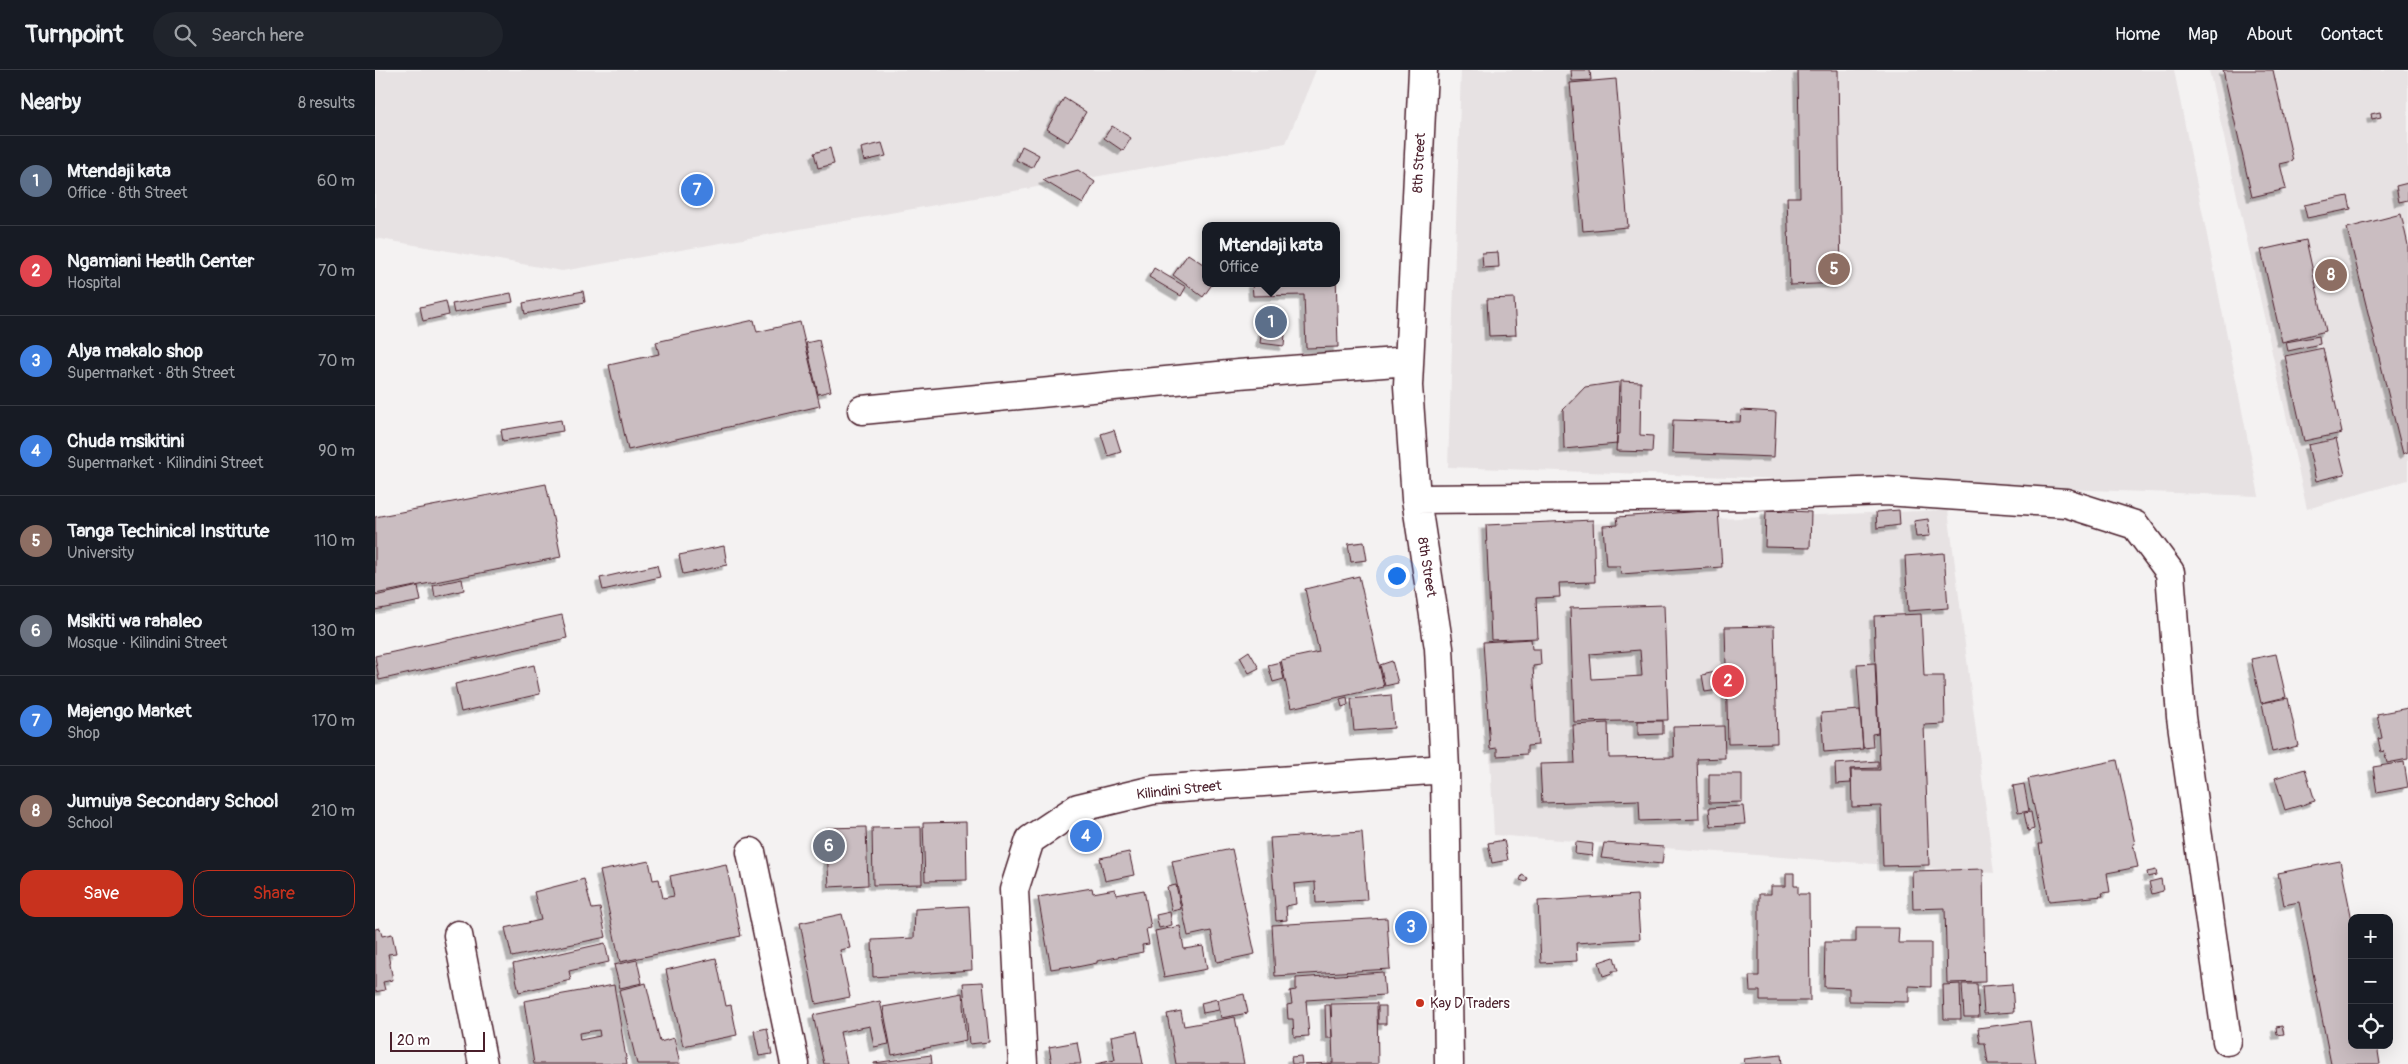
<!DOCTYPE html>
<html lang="en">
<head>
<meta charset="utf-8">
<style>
	:root { --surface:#171b24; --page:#20242c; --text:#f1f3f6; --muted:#9ea1a6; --line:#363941; --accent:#c8321e }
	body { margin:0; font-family:Pangolin,sans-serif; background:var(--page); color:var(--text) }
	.controls { position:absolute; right:15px; bottom:15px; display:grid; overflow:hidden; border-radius:10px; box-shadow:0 5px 20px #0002 }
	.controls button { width:45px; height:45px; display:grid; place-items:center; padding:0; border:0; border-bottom:1px solid var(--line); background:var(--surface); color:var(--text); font:25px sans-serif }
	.scale { position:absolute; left:15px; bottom:12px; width:95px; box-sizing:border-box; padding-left:5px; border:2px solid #4a1f2b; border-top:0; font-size:14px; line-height:18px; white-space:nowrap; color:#4a1f2b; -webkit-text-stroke:4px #fff; paint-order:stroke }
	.you { position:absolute; left:1021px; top:505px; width:18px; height:18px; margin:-12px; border:4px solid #fff; border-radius:50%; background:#1a73e8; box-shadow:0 0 0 8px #1a73e833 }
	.badge { display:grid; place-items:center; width:32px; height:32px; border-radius:50%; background:var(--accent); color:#fff; font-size:16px; font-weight:700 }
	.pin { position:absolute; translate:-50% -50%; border:2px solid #fff; box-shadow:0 1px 5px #0006 }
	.popup { position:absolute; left:827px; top:152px; width:138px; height:65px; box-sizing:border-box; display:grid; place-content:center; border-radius:10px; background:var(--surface); filter:drop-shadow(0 1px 4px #0005); font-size:16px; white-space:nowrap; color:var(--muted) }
	.popup b { font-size:19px; color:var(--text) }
	.popup::after { content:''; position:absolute; left:50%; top:100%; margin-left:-10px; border:10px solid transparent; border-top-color:var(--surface) }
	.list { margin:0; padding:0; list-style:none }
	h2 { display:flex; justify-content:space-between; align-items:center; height:65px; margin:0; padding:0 20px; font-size:21px }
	h2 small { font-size:16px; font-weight:400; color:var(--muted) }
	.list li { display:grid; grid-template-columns:32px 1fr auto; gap:15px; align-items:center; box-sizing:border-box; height:90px; padding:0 20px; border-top:1px solid var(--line) }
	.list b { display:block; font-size:19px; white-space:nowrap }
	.list p { margin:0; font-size:16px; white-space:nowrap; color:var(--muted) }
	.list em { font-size:16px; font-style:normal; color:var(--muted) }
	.actions { display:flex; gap:10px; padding:15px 20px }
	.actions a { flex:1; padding:11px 0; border:1px solid var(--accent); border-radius:15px; text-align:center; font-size:18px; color:var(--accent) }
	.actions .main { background:var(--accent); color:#fff }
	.icon { flex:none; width:28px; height:28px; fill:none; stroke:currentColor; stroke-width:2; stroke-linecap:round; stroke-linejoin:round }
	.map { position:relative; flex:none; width:2033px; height:994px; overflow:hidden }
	header { display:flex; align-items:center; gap:30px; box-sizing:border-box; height:70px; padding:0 25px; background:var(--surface); border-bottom:1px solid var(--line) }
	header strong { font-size:24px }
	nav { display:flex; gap:28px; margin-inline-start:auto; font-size:18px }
	.search { width:350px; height:45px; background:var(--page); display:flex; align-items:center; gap:12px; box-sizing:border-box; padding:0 18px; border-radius:28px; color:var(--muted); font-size:19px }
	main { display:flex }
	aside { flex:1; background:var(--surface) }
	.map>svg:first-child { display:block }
	.built { fill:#e7e2e3 }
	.building { fill:#cabdc1; stroke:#4a1f2b; fill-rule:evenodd; filter:url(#shadow) }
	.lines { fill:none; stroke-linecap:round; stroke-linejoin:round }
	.minor-casing { stroke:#4a1f2b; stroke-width:31 }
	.minor { stroke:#fff; stroke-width:28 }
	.poi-dot { fill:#c8321e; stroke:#fff; stroke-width:2 }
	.labels { text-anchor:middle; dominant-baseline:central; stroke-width:4; stroke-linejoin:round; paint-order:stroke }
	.street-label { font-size:14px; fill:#4a1f2b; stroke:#fff }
	.poi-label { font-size:14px; fill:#4a1f2b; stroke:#fff; text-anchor:start }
</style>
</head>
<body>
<header>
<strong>Turnpoint</strong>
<div class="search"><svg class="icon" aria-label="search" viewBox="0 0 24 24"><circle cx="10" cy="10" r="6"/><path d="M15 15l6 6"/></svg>Search here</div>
<nav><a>Home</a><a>Map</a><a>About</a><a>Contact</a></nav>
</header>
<main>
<aside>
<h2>Nearby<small>8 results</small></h2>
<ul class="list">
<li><span class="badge" style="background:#5c6f8a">1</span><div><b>Mtendaji kata</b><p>Office · 8th Street</p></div><em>60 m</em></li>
<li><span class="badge" style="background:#e0444e">2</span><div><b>Ngamiani Heatlh Center</b><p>Hospital</p></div><em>70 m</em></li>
<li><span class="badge" style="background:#3f7fe0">3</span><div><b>Alya makalo shop</b><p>Supermarket · 8th Street</p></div><em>70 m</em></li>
<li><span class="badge" style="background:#3f7fe0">4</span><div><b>Chuda msikitini</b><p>Supermarket · Kilindini Street</p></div><em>90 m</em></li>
<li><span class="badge" style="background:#8d6e63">5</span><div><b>Tanga Techinical Institute</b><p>University</p></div><em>110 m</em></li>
<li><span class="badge" style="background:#6b7280">6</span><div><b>Msikiti wa rahaleo</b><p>Mosque · Kilindini Street</p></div><em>130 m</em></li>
<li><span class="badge" style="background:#3f7fe0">7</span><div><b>Majengo Market</b><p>Shop</p></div><em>170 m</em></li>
<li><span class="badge" style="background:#8d6e63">8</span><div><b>Jumuiya Secondary School</b><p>School</p></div><em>210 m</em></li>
</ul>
<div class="actions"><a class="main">Save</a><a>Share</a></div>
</aside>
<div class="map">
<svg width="2033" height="994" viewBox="0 0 2033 994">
	<defs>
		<filter id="shadow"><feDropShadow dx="-4.5" dy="4.5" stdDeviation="0" flood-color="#0004"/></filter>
	</defs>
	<rect width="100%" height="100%" fill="#f4f2f2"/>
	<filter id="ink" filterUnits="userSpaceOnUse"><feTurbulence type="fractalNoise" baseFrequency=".02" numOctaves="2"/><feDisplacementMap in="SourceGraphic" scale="10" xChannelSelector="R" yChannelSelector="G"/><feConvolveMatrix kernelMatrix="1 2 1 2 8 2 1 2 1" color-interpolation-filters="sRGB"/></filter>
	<g filter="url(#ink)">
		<!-- built -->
		<path class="built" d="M0,0H941L911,73L187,201L0,168Z
			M1086,0H1799L1884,426L1073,397Z
			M1834,0H2033V410L1932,439Z
			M1573,440L1619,803L1119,765L1103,458Z"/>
		<!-- building -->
		<path class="building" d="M1196,0H1215L1216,10L1197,11Z
			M1423,0H1463L1466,213L1415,215L1412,127H1425Z
			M1848,0H1898L1918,91L1905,94L1911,119L1877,127Z
			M1241,9L1253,157L1208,161L1195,13Z
			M689,28L711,42L693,72L672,59Z
			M2005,42L2006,47L1997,49L1996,44Z
			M737,56L756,68L748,81L729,68Z
			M507,73L511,86L489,91L486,78Z
			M647,76L664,85L657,98L641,90Z
			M455,78L459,94L443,98L439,83Z
			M703,100L720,112L708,134L668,110Z
			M2033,113V130L2024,132L2021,116Z
			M1973,126L1976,139L1932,148L1929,135Z
			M2026,144L2033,175V382L2028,384L1972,158Z
			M1931,170L1951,261L1907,272L1886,180Z
			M1123,182L1124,197L1108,198L1107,183Z
			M813,184L831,196V213H838L828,227L798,205Z
			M779,198L811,217L806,226L774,207Z
			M961,201L963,277L931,278L929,225L878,226L877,213H961Z
			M208,221L210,232L150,244L148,233Z
			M136,223L138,232L79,243L77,234Z
			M1139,228L1141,265L1114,266L1112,229Z
			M71,231L74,245L48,251L45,237Z
			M379,250L382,262L425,252L445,336L253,380L234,295L284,284L281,272Z
			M887,260L910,264L909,276L885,273Z
			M1944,266L1945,274L1913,281L1911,272Z
			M444,270L456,321L443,324L431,273Z
			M1948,278L1967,363L1929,371L1910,286Z
			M1246,311L1266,312L1265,365L1278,366L1277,382L1241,381L1242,364H1245Z
			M1244,312L1242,374L1189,379L1188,340L1210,317Z
			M1366,340L1401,342L1399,387L1297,383L1298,350L1365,352Z
			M186,350L188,361L128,371L126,360Z
			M739,360L746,382L733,386L726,364Z
			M1961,369L1970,404L1941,411L1933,375Z
			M171,414L186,487L0,524V447Z
			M1343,440L1347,497L1246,504L1245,496H1231L1228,456L1243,455L1242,447Z
			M1391,440L1436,442L1435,478L1390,477Z
			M1524,440L1525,455L1502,458L1501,442Z
			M1553,449L1555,466L1541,467L1539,451Z
			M1218,450L1220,512L1184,513L1185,527L1161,528L1163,568L1116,570L1111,455Z
			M989,472L992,490L976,492L973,474Z
			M349,476L352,495L308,504L304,485Z
			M1569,483L1573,538L1533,541L1530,486Z
			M282,495L285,507L228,520L225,508Z
			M984,506L1009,617L916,638L906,590L944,582L930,519Z
			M87,509L89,520L60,527L58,515Z
			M43,516L46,531L0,540V526Z
			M1289,535L1293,650L1199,652L1195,538ZM1265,580L1267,606L1217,609L1215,584Z
			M1546,544L1549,606H1569L1570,654L1549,655L1554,795L1508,796L1506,736L1477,737L1476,700H1505L1499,546Z
			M187,545L192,568L4,610L0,586Z
			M1399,556L1402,673L1353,674L1350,557Z
			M1156,569L1157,579H1165L1166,595L1158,596L1163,675L1152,676V684L1122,686V678L1115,679L1108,572Z
			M874,581L884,598L874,603L865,587Z
			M1901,584L1911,627L1886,633L1876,589Z
			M1017,591L1023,613L1010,616L1005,595Z
			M905,592L909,609L898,612L893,595Z
			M1500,593L1503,663L1497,664L1498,677L1488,678L1482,594Z
			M159,595L165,624L86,642L80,614Z
			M1340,602L1343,620L1330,622L1327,605Z
			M1016,625L1019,658L979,661L976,629Z
			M972,627L973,635L967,637L965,629Z
			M1913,628L1923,676L1897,682L1887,633Z
			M2033,638V689L2012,693L2009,681L2006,682L2003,669L2007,668L2002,644Z
			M1485,640L1488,679L1449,682L1446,643Z
			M1263,651H1288V664L1263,665Z
			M1233,653L1234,688L1299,687L1298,657L1349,656L1350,688L1322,689L1324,749L1265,751L1264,730L1167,733L1165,694L1200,693L1198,655Z
			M1742,690L1760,774H1758L1763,797L1732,803L1735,822L1727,823L1728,826L1674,831L1664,774H1667L1653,709Z
			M1503,691V698L1475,699L1476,713L1461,714L1460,694Z
			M2029,692L2033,717L2002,723L1998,697Z
			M1930,699L1940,731L1910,740L1900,708Z
			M1334,704H1367V732L1334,733Z
			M1649,714L1654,741L1643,743L1638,716Z
			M1368,736L1370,754L1336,756L1334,738Z
			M1656,742L1659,759L1653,761L1649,743Z
			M591,752L592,810L550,811L548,753Z
			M491,757L493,815L454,817L451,758Z
			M546,757L547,814L498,815L497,758Z
			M987,762L992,830L941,833L940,812L919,814L921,834L911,836L912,850L901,851L895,768Z
			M1129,770L1133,790L1117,793L1113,773Z
			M1201,772L1218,774L1217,786L1200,784Z
			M1229,773L1289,777L1287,794L1226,788Z
			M857,779L880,884L842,892L836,861L813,866L797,791Z
			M754,782L759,805L730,811L725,788Z
			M274,791L278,810L284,809L288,828L299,826L295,806L351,794L366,866L245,892L225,801Z
			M1965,791L1977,850V975H2002L2005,994H1956L1924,832L1909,835L1903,803Z
			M1608,799L1610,912L1572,913L1570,838L1538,839L1537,801Z
			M1781,800L1782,805L1773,807L1772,802Z
			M1411,803H1419V816H1423V824H1434L1435,931H1385V921H1375L1374,906H1384V824H1396V816H1411Z
			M1147,805L1153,808L1151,812L1145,810Z
			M209,809L217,839L225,838L231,867L137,887L130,858L166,850L159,822Z
			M1786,809L1788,821L1777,824L1774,812Z
			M801,815L806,839L797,841L792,817Z
			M717,818L718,823L740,819L741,825L769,820L776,858L771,859L774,874L767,875L768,882L722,891V893L697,898L696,896L676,899L663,827Z
			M1262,825L1265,869L1201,873L1202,891L1166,893L1163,831Z
			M594,836L597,900L498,907L497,870L539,868L540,839Z
			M795,842L797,855L784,858L781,845Z
			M467,844L475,878L465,880L475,927L441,934L425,853Z
			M1012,848L1015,899L900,906L897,855Z
			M805,856L809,879L828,876L832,899L789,907L780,861Z
			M5,858L7,866L17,864L21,883L13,884L18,910L8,912L10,920L0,922V859Z
			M1481,858H1524L1523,873H1556V917L1534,916V932L1474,931V918L1449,917L1450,872H1481Z
			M230,873L234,892L194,901L196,910L144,922L138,894Z
			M1239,887L1243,901H1237V903L1228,906L1224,892Z
			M341,888L351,936L356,935L362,965L308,976L291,900Z
			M262,890L267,913L245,918L239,895Z
			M1008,902L1010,925L931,930L934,966L919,967L918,949H913L912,935L917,934L915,921L921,920V908Z
			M608,912L614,972L594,974L588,913Z
			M271,913L285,972L299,968L305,994H262L244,920Z
			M1585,914L1586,949H1569L1568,915Z
			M1587,914H1602L1604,947H1589Z
			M1637,914L1639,942L1609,944L1607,916Z
			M239,915L252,994H159L149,931ZM224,960L225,966L205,970L204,963Z
			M587,923L591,970L517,985L508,937Z
			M869,924L873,943L846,948L843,930Z
			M842,929L844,940L828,943L826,933Z
			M505,931L514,974L499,977L495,956L465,962L472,994H449L438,945Z
			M1002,933L1003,994H929L958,993L956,934Z
			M950,935H955L957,968H951Z
			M1003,936H1011V954H1003Z
			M806,941L809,956L860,947L869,994H801L792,944Z
			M1655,951L1661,994H1613L1610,973H1605L1603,958Z
			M1907,956L1909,964L1902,965L1901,957Z
			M392,958L397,984L384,986L379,961Z
			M762,961L768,994H720L740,990L736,966Z
			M702,972L706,994H677L674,977Z
			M556,985L557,994H499V993Z
			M1406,985L1407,994H1370L1369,989Z
			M926,986L927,994H917L916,987Z"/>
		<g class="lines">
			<!-- minor casing -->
			<g class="minor-casing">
				<path id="minor" d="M1048,0L1033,316L1041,429L1064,578L1070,699L1074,994
					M487,340L864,304L1034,291
					M1041,429L1380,426L1510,421L1691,433L1760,455L1795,502L1806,647L1852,971
					M376,782L420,994
					M83,865L108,994
					M648,994L639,820L655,770L703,738L778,720L1070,699"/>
			</g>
			<!-- minor -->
			<use href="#minor" class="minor"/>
		</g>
	</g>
	<!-- markers -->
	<circle class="poi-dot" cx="1045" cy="933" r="5"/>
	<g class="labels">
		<!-- street labels -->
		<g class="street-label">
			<text transform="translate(1044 93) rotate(-87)">8th Street</text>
			<text transform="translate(1052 497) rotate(81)">8th Street</text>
			<text transform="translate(804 720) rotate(-6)">Kilindini Street</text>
		</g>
		<!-- poi labels -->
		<g class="poi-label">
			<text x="1055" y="933">Kay D Traders</text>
		</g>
	</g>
</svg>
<div class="controls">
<button>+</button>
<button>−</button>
<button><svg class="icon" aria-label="locate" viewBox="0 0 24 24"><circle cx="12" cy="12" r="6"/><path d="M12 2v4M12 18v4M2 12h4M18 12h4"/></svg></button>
</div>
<div class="scale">20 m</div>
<div class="you"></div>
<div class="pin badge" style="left:896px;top:252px;background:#5c6f8a">1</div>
<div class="popup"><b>Mtendaji kata</b>Office</div>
<div class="pin badge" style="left:1353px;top:611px;background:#e0444e">2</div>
<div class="pin badge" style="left:1036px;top:857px;background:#3f7fe0">3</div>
<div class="pin badge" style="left:711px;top:766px;background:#3f7fe0">4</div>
<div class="pin badge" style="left:1459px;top:199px;background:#8d6e63">5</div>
<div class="pin badge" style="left:454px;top:776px;background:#6b7280">6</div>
<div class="pin badge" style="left:322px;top:120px;background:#3f7fe0">7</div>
<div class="pin badge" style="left:1956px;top:205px;background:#8d6e63">8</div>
</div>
</main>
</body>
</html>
